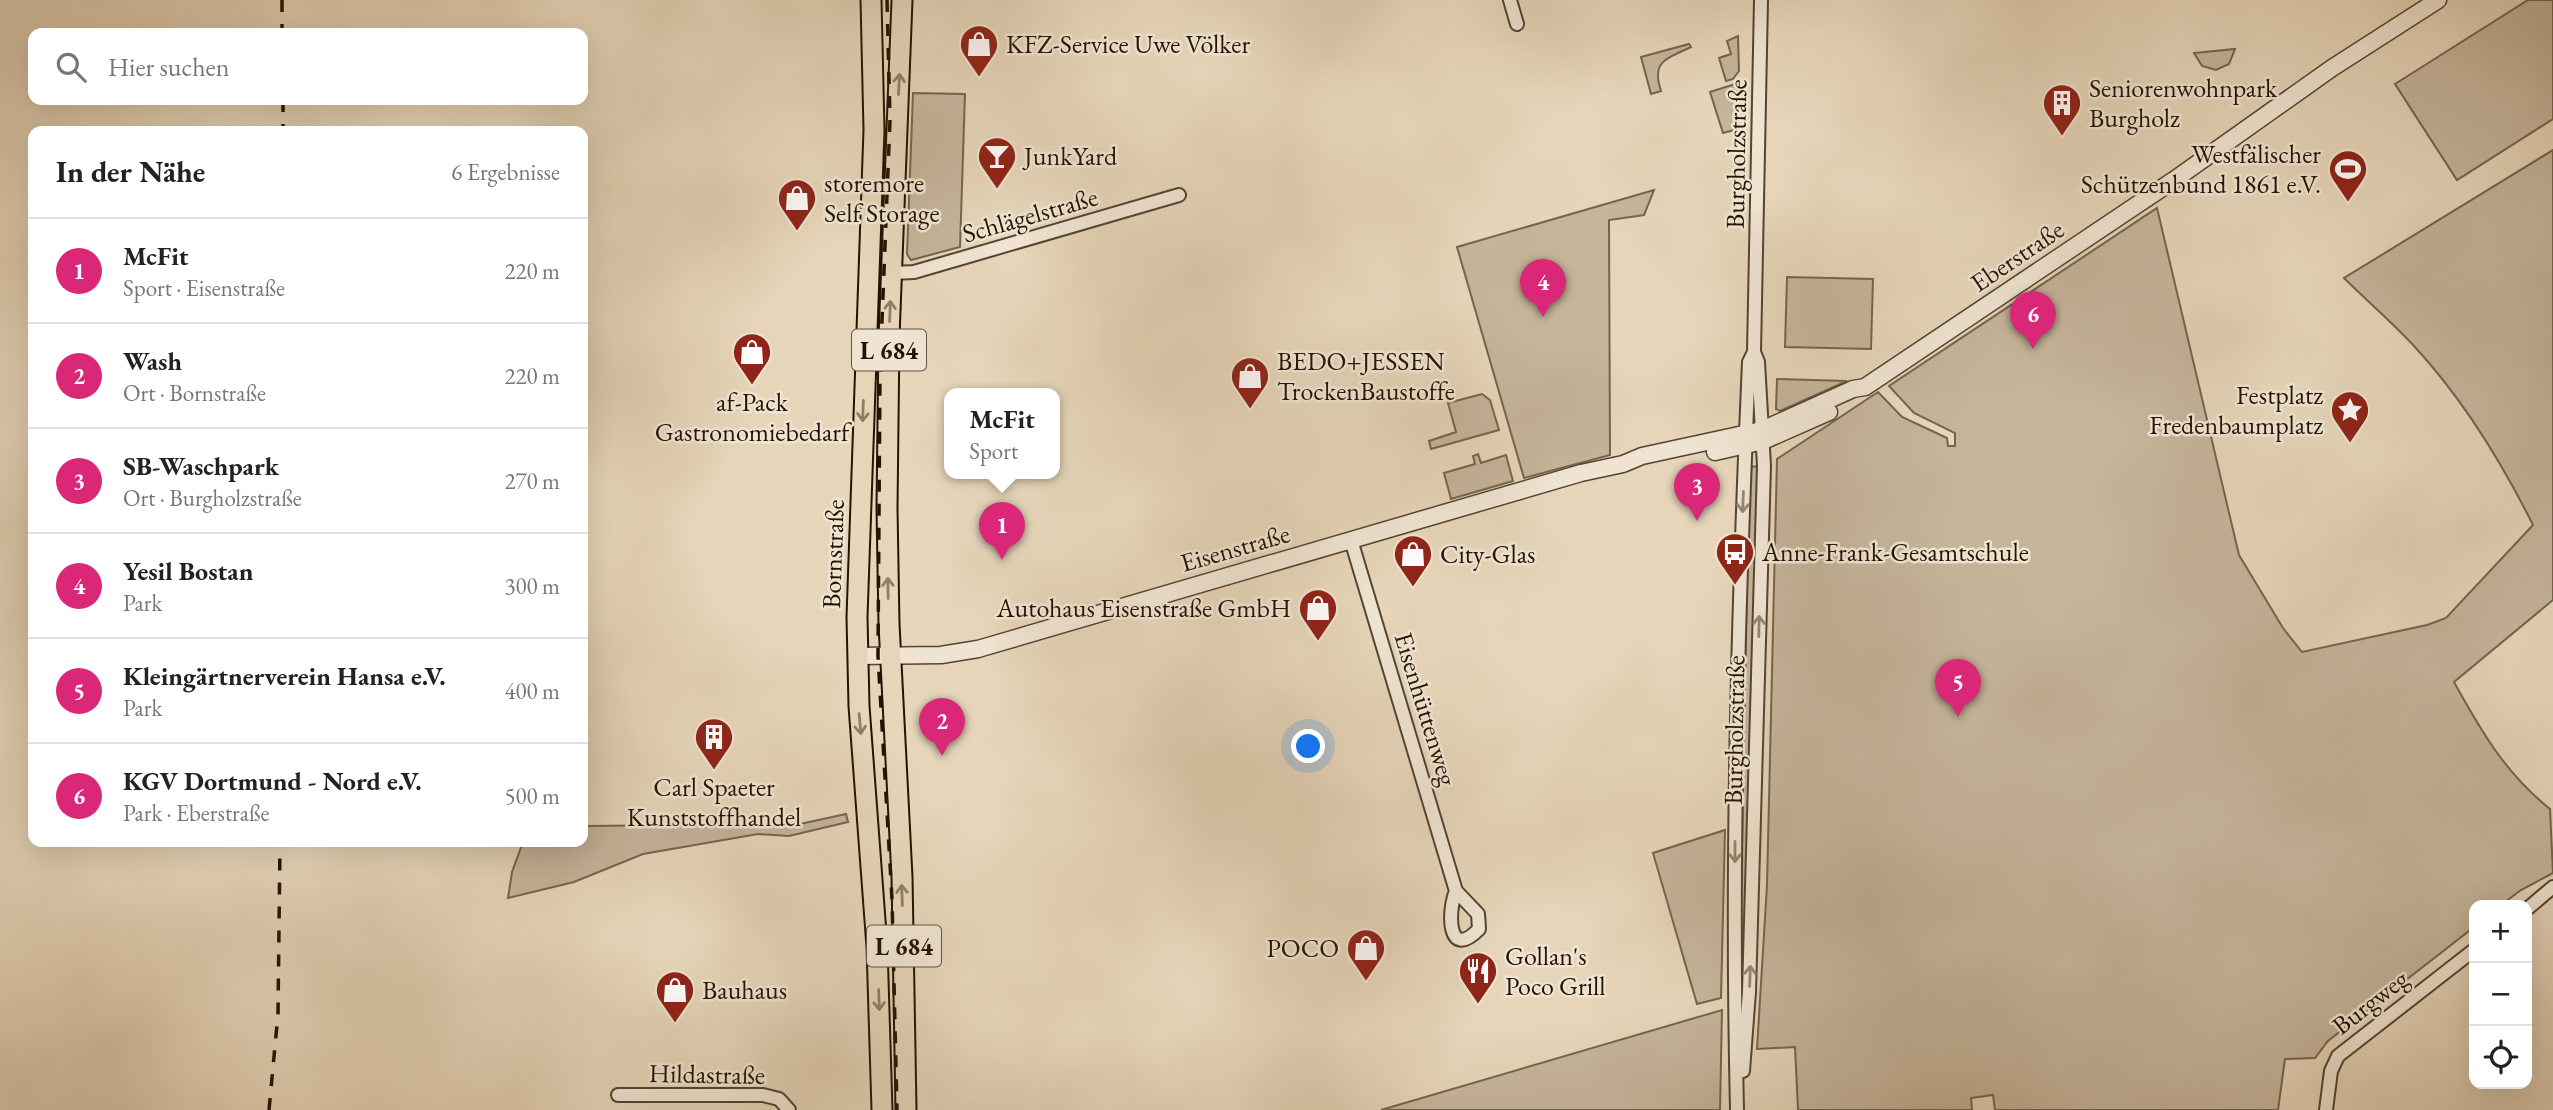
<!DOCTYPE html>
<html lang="de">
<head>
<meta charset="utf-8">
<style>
	:root { --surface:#fff; --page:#f2f2f2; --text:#222; --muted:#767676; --line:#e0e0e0; --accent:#db2777 }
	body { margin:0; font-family:"EB Garamond",serif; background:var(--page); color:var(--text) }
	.controls { position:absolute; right:21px; bottom:21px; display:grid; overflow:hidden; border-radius:14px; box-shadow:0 7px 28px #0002 }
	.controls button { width:63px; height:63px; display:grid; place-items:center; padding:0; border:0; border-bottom:2px solid var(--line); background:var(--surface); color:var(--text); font:35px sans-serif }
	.you { position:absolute; left:1309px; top:747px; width:24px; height:24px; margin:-18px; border:5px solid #fff; border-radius:50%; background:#1a73e8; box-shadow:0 0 0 10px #1a73e833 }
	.badge { display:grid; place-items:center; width:46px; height:46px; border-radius:50%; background:var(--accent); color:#fff; font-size:23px; font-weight:700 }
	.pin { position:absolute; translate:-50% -58px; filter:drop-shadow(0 2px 4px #0008) }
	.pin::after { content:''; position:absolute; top:37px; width:24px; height:21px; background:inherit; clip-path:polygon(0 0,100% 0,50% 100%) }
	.popup { position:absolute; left:944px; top:388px; width:116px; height:91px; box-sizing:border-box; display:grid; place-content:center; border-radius:14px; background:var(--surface); filter:drop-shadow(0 2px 5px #0005); font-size:23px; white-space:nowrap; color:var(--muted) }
	.popup b { font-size:26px; color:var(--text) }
	.popup::after { content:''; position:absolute; left:50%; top:100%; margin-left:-14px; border:14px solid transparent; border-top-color:var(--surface) }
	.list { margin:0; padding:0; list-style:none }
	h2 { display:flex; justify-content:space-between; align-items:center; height:91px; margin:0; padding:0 28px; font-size:30px }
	h2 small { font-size:23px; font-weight:400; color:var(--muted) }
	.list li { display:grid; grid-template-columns:46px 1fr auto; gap:21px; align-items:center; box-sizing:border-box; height:105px; padding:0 28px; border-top:2px solid var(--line) }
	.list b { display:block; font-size:26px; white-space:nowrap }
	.list p { margin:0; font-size:23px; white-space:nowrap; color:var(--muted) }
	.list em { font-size:23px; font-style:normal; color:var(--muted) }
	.icon { flex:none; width:38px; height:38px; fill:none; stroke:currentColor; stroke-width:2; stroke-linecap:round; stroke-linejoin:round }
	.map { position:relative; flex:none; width:2553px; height:1110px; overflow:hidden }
	.search { position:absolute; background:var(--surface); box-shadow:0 7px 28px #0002; left:28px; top:28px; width:560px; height:77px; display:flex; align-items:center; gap:18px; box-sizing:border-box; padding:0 24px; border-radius:14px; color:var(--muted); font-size:26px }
	.panel { position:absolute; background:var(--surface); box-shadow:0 7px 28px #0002; left:28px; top:126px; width:560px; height:721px; border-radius:14px }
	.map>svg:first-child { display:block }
	.green { fill:#c5b49a; stroke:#74644e; stroke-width:2 }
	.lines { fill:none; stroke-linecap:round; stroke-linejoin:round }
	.minor-casing { stroke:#544430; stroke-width:16 }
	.tertiary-casing { stroke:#544430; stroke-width:19 }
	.primary-casing { stroke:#231303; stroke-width:23 }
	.minor { stroke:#efe4d2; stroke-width:12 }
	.tertiary { stroke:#efe4d2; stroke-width:16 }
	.primary { stroke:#e6d5b9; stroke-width:19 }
	.rail { stroke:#231303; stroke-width:3.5; stroke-dasharray:12 12; stroke-linecap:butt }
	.oneway { stroke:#8e7e67 }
	.oneway2 { stroke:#938675 }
	.labels { text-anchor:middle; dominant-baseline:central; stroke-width:5; stroke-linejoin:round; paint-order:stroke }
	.shield { fill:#efe4d2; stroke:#605241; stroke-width:2 }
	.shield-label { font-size:24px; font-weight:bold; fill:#231303 }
	.poi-label { font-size:26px; fill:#231303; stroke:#efe4d2; text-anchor:start }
	.street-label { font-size:26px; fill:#231303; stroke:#efe4d2 }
</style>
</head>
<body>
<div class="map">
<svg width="2553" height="1110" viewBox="0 0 2553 1110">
	<rect width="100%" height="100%" fill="#e6d5b9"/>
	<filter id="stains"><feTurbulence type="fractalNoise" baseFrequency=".00286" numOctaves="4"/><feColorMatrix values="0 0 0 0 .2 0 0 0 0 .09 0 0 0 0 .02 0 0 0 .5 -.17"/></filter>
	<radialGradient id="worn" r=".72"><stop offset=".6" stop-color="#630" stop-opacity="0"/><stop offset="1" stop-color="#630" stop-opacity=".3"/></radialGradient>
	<!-- green -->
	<path class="green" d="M2528,0H2553V119L2457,180L2395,84Z
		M1738,36L1739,71L1733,79L1726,81L1719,58L1731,54L1727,41Z
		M1689,44L1691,47C1666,59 1651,61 1661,91L1651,94L1641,57Z
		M2235,49L2229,64L2216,70L2202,66L2194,53Z
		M1738,83V129L1723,133L1710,92Z
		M913,93L965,94L960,247L911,260L907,254Z
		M2553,150V600L2454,682C2481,731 2506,774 2550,809L2553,873L2521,890L2501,905H2474V927L2328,1041L2315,1058L2285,1059L2278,1110H1995L1993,1095L1971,1098L1972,1110H1798L1795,1047L1757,1049L1767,885L1777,459L1878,392L1902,417L1947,438L1948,446H1955V433L1914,413L1889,386L2157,208L2239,555L2283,628L2302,652L2427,625L2446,618L2533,525C2501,461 2463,399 2414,346C2392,322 2367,301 2344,278Z
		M1654,190L1644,215L1609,220L1610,455L1524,478L1457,247Z
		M1787,277L1873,279L1871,349L1785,347Z
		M1777,379H1778L1847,381L1780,411L1776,409Z
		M1482,394L1490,400L1499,430L1431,449L1429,441L1456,432L1448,403Z
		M1478,454L1481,463L1506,455L1513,481L1451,499L1444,473L1475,464L1473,456Z
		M1759,466L1746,959L1743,960L1740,958L1749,467Z
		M846,814L848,822L789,836L758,834L643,854L574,882L508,898L512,872L523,842H583V826L800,824Z
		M1725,830L1721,998L1697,1004L1653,853Z
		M1722,1010L1720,1110H1381Z"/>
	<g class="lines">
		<!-- minor casing -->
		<g class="minor-casing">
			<path id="minor" d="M1510,0L1517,24
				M892,273L914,272L1179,195
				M1351,540L1456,891L1478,914L1479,929C1448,961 1447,913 1456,891
				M2527,909L2553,887
				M1743,1071L1749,992L1764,466L1758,362L1754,352
				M618,1095H763L779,1099L789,1110
				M1737,1110C1731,861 1738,611 1749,362L1754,352L1761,0
				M2326,1110L2331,1071L2338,1056L2474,950"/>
		</g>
		<!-- tertiary casing -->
		<g class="tertiary-casing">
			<path id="tertiary" d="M1715,452L1763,441L1829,412
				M858,656L941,655L978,649L1581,473L1623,464L1642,456L1762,430L1853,389L1865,387L2174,180L2332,68L2438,0"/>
		</g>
		<!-- primary casing -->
		<g class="primary-casing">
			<path id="primary" d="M871,0L874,130L857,617L859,706L877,947L882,1110
				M902,0L889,337L887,508L889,624L902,877L906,1110"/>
		</g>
		<!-- minor -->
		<use href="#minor" class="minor"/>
		<!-- tertiary -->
		<use href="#tertiary" class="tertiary"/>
		<!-- primary -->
		<use href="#primary" class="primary"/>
		<!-- rail -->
		<path class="rail" d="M282,0V33
			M887,0L890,120L880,370L878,656L892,899L897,1110
			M283,100V131
			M269,1110L278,1014L280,842"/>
	</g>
	<!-- one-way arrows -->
	<defs><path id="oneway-shaft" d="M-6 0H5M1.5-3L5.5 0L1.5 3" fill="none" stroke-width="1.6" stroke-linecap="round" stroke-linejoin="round" transform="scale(1.75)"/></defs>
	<g class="oneway">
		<use href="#oneway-shaft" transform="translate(899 84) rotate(-87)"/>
		<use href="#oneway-shaft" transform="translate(890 311) rotate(-88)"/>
		<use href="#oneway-shaft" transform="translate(863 411) rotate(92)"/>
		<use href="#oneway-shaft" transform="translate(888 588) rotate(-91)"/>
		<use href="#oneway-shaft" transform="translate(860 724) rotate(85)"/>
		<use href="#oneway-shaft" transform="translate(902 895) rotate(-92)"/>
		<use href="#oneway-shaft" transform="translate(879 1000) rotate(88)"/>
	</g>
	<g class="oneway2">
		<use href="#oneway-shaft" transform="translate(1743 502) rotate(92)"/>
		<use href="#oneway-shaft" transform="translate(1759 626) rotate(-89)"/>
		<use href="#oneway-shaft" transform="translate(1735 852) rotate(90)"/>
		<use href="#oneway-shaft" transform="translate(1750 976) rotate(-88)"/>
	</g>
	<!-- icons -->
	<defs>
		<g id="shop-pin" transform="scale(2.0125)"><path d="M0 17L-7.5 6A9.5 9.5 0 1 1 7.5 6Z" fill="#8f2418" stroke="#efe4d2"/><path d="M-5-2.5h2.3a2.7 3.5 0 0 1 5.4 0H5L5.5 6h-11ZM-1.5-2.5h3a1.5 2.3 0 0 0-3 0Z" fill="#fff"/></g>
		<g id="building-pin" transform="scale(2.0125)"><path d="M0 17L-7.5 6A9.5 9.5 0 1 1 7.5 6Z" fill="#8f2418" stroke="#efe4d2"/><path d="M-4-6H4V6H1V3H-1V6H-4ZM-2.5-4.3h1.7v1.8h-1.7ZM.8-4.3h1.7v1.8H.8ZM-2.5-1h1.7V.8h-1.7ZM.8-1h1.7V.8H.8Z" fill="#fff"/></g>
		<g id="bar-pin" transform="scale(2.0125)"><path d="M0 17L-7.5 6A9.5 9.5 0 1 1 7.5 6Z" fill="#8f2418" stroke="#efe4d2"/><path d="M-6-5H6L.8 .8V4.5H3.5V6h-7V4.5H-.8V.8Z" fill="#fff"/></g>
		<g id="stadium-pin" transform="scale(2.0125)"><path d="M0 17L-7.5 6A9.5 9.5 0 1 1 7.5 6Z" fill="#8f2418" stroke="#efe4d2"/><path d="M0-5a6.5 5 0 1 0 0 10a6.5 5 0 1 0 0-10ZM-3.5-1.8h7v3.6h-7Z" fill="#fff"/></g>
		<g id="sight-pin" transform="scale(2.0125)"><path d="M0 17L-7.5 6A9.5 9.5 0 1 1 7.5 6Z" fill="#8f2418" stroke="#efe4d2"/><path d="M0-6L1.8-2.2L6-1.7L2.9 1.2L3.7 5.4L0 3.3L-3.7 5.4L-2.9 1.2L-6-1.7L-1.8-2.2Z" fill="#fff"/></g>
		<g id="bus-pin" transform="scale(2.0125)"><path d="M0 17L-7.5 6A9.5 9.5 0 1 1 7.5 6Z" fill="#8f2418" stroke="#efe4d2"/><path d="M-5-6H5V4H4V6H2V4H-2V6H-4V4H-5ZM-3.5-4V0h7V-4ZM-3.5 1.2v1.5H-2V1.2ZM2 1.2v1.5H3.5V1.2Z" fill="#fff"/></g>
		<g id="restaurant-pin" transform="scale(2.0125)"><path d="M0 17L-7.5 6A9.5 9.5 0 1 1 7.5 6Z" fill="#8f2418" stroke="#efe4d2"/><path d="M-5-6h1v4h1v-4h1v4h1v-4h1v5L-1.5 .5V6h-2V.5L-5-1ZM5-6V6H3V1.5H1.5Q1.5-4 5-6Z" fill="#fff"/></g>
	</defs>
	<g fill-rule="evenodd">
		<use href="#shop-pin" x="979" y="44"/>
		<use href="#building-pin" x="2062" y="103"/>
		<use href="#bar-pin" x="997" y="156"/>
		<use href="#stadium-pin" x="2348" y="169"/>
		<use href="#shop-pin" x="797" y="198"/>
		<use href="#shop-pin" x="752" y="352"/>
		<use href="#shop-pin" x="1250" y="376"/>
		<use href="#sight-pin" x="2350" y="410"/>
		<use href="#bus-pin" x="1735" y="552"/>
		<use href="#shop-pin" x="1413" y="554"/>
		<use href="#shop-pin" x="1318" y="608"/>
		<use href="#building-pin" x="714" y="737"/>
		<use href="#shop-pin" x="1366" y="948"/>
		<use href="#restaurant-pin" x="1478" y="971"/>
		<use href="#shop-pin" x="675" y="990"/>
	</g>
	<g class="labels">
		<!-- shield labels -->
		<g class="shield">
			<rect x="852" y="329.5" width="74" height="41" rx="5"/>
			<rect x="867" y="925.5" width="74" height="41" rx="5"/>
		</g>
		<g class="shield-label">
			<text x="889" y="350">L 684</text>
			<text x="904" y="946">L 684</text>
		</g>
		<!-- poi labels -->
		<g class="poi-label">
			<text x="1006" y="44">KFZ-Service Uwe Völker</text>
			<text x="2089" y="88">Seniorenwohnpark<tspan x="2089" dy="30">Burgholz</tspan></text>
			<text x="2321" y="154" text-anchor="end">Westfälischer<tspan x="2321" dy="30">Schützenbund 1861 e.V.</tspan></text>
			<text x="1024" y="156">JunkYard</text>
			<text x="824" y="183">storemore<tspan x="824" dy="30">Self Storage</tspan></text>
			<text x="1277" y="361">BEDO+JESSEN<tspan x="1277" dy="30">TrockenBaustoffe</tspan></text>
			<text x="2323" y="395" text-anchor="end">Festplatz<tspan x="2323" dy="30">Fredenbaumplatz</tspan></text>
			<text x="752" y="402" text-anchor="middle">af-Pack<tspan x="752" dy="30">Gastronomiebedarf</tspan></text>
			<text x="1762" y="552">Anne-Frank-Gesamtschule</text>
			<text x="1440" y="554">City-Glas</text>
			<text x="1291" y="608" text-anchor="end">Autohaus Eisenstraße GmbH</text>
			<text x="714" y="787" text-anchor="middle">Carl Spaeter<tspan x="714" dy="30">Kunststoffhandel</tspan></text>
			<text x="1339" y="948" text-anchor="end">POCO</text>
			<text x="1505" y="956">Gollan's<tspan x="1505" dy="30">Poco Grill</tspan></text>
			<text x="702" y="990">Bauhaus</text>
		</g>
		<!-- street labels -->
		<g class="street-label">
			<text transform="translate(1736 154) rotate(-89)">Burgholzstraße</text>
			<text transform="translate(1030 215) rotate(-16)">Schlägelstraße</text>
			<text transform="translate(2017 256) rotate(-34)">Eberstraße</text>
			<text transform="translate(1235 548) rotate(-16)">Eisenstraße</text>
			<text transform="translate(833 554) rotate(-88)">Bornstraße</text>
			<text transform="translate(1426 709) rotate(73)">Eisenhüttenweg</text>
			<text transform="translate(1734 730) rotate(-89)">Burgholzstraße</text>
			<text transform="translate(2370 1002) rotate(-38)">Burgweg</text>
			<text transform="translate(707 1074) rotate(1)">Hildastraße</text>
		</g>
	</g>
	<rect width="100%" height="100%" filter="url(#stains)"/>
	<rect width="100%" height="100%" fill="url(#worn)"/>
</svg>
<div class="controls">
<button>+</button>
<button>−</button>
<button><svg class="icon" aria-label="locate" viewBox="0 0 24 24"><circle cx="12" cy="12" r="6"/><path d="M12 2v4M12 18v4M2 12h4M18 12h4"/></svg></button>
</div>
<div class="you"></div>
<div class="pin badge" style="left:1002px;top:560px">1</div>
<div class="popup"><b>McFit</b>Sport</div>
<div class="pin badge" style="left:942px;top:756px">2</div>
<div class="pin badge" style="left:1697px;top:521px">3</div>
<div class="pin badge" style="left:1543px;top:317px">4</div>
<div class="pin badge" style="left:1958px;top:717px">5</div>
<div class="pin badge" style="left:2033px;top:349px">6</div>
<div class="search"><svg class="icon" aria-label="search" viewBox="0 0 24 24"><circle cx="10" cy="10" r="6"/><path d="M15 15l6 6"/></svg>Hier suchen</div>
<section class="panel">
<h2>In der Nähe<small>6 Ergebnisse</small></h2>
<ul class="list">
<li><span class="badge">1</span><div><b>McFit</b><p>Sport · Eisenstraße</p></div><em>220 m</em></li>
<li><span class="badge">2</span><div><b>Wash</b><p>Ort · Bornstraße</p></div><em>220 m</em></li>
<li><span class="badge">3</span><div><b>SB-Waschpark</b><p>Ort · Burgholzstraße</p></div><em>270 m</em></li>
<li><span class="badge">4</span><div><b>Yesil Bostan</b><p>Park</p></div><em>300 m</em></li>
<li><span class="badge">5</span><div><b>Kleingärtnerverein Hansa e.V.</b><p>Park</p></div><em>400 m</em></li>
<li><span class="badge">6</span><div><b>KGV Dortmund - Nord e.V.</b><p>Park · Eberstraße</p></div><em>500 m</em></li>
</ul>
</section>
</div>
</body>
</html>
